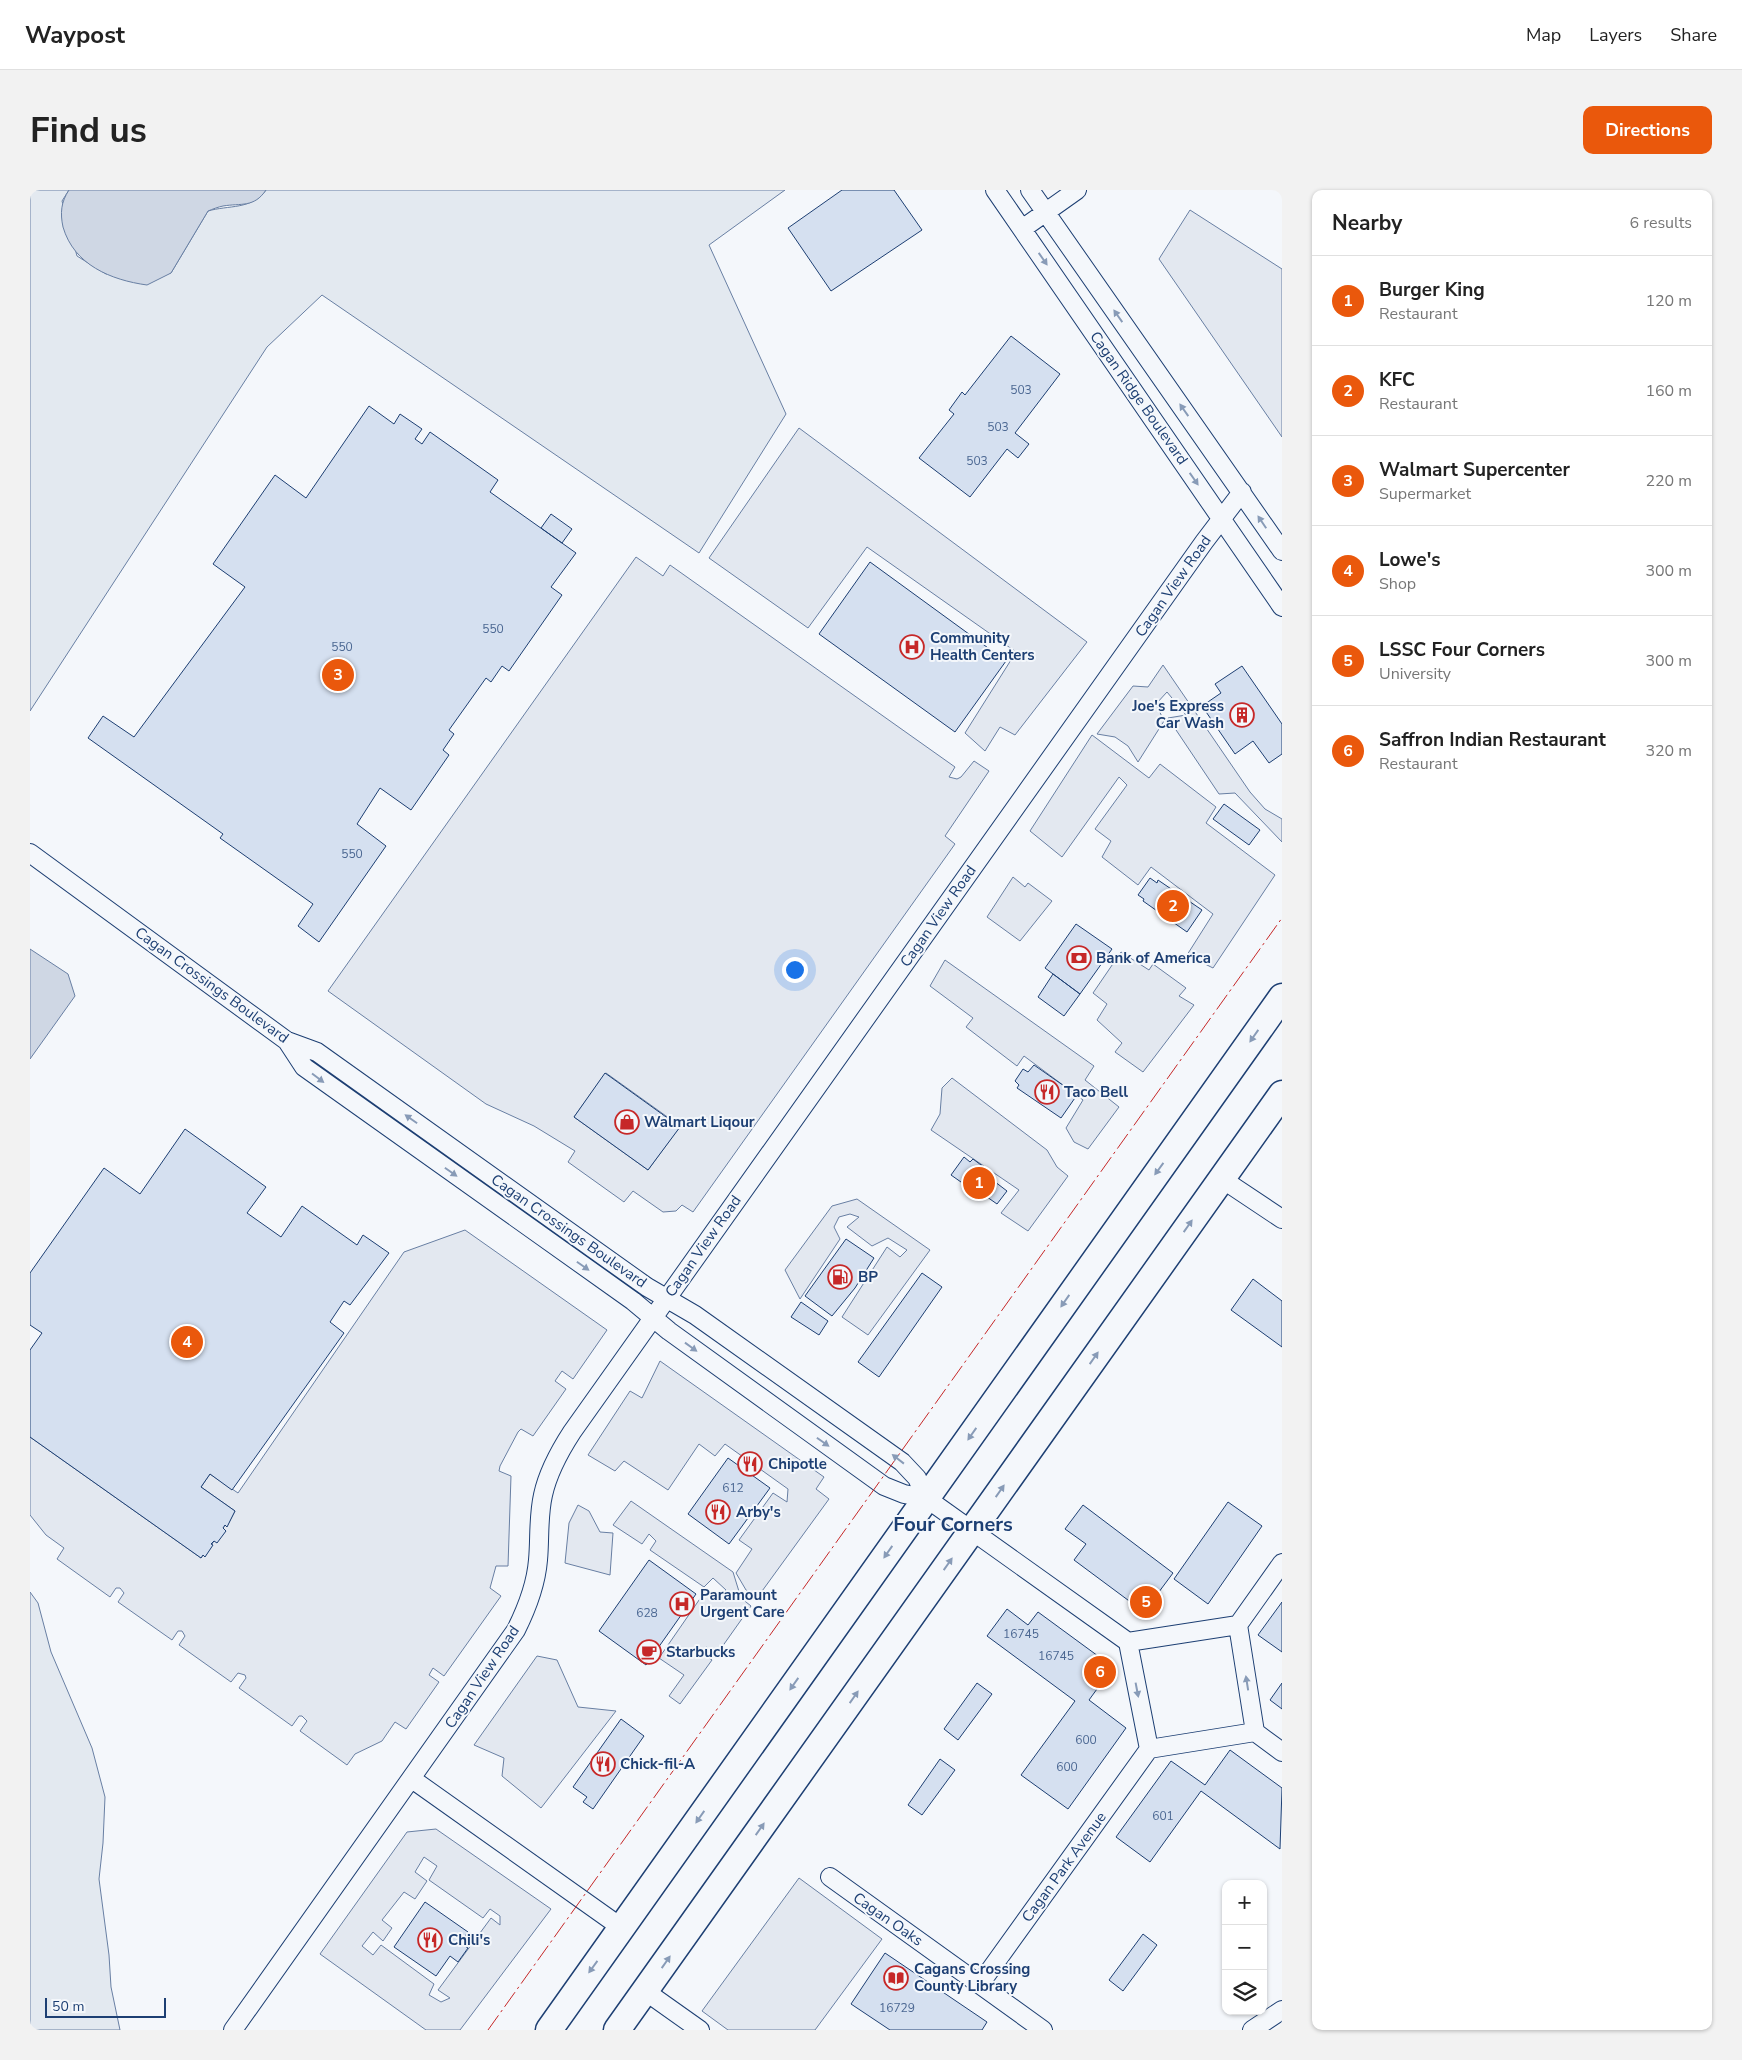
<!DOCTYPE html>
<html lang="en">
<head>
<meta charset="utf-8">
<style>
	:root { --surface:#fff; --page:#f2f2f2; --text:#222; --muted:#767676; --line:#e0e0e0; --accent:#ea580c }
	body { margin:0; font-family:"Nunito Sans",sans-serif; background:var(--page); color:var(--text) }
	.controls { position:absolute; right:15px; bottom:15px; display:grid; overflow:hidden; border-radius:10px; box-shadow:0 1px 4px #0004 }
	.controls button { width:45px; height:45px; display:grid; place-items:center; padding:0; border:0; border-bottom:1px solid var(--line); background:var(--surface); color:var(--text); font:25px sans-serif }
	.scale { position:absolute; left:15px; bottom:12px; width:121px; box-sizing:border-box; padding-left:5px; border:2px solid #1d3f73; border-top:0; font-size:14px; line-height:18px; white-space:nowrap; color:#1d3f73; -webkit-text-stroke:4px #f4f7fb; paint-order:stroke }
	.you { position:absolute; left:764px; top:779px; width:18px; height:18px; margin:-12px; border:4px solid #fff; border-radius:50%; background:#1a73e8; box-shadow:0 0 0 8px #1a73e833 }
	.badge { display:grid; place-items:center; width:32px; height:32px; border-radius:50%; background:var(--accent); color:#fff; font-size:16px; font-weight:700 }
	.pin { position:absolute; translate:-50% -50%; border:2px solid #fff; box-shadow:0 1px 5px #0006 }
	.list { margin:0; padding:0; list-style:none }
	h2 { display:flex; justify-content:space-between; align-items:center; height:65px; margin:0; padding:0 20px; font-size:21px }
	h2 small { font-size:16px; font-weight:400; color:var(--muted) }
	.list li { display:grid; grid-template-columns:32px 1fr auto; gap:15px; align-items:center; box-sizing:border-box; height:90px; padding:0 20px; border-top:1px solid var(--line) }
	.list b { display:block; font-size:19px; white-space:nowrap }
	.list p { margin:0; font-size:16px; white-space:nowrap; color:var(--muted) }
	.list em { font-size:16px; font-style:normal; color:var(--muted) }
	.icon { flex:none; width:28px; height:28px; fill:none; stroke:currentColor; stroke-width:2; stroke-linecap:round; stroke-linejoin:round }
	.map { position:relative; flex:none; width:1252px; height:1840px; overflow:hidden; border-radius:10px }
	header { display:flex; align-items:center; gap:30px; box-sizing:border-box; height:70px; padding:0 25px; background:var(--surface); border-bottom:1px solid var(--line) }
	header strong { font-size:24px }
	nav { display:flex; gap:28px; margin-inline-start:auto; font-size:18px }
	.intro { display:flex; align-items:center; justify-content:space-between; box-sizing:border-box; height:120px; padding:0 30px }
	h1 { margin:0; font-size:35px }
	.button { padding:12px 22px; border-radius:10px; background:var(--accent); color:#fff; font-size:18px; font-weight:700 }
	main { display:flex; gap:30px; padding:0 30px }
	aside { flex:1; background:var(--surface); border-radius:10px; box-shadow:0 1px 4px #0004 }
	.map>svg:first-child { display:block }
	.green { fill:#e3e9f0; stroke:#687fa3 }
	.parking { fill:#e3e8f0; stroke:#687fa3; fill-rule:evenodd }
	.water { fill:#cfd7e4; stroke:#687fa3 }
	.building { fill:#d5e0f0; stroke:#1d3f73 }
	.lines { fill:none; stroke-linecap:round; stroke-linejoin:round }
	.minor-casing { stroke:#1d3f73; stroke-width:20 }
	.highway-casing { stroke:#1d3f73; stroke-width:29 }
	.minor { stroke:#f4f7fb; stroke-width:18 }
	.highway { stroke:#f4f7fb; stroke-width:26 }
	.power { stroke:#c62828; stroke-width:1; stroke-dasharray:18 4 2.5 4; stroke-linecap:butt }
	.oneway { fill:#889bb7 }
	.labels { text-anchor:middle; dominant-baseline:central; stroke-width:4; stroke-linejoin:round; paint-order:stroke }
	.number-label { font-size:12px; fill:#4b6792 }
	.street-label { font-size:15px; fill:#1d3f73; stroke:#f4f7fb }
	.poi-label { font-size:15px; font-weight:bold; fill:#1d3f73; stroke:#f4f7fb; text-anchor:start }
	.district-label { font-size:20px; font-weight:bold; fill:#1d3f73; stroke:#f4f7fb }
</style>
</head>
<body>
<header>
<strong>Waypost</strong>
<nav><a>Map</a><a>Layers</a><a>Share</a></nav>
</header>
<div class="intro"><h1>Find us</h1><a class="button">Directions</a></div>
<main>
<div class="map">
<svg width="1252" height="1840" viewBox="0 0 1252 1840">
	<rect width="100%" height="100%" fill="#f4f7fb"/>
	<!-- green -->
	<path class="green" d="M0,0H39L32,11L47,66L76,84L141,83L178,21C198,15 222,20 236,0H755L679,55L756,224L669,363L292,105L237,157L0,521Z
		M0,1402L8,1413L21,1462L62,1558L75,1607L73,1653L69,1689L79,1765L81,1797L90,1840H0Z"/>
	<!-- parking -->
	<path class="parking" d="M1160,20L1252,79V247L1129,69Z
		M769,238L1057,452L985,545L970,537L955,561L935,543L986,462L837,357L778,438L679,368Z
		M606,367L633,386L640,375L925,577L919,587L927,589L931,587L944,571L959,581L915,646L925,654L663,1022L652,1015L646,1021L633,1022L603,1001L594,1012L538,972L545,961L504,936L456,914L298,801ZM576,883L650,936L618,980L544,927Z
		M1133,475L1220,602L1235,619L1252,629V652L1205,603L1189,604L1138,528L1156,525L1137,502L1126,514L1134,531L1108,572L1098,556L1085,547L1067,544L1103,496L1118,497Z
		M1062,545L1119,588L1130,574L1186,617L1176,633L1245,685L1183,778L1157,765L1183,724L1121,677L1108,695L1072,667L1081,651L1065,639L1097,595L1089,587L1032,667L1000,641Z
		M983,687L995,697L998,693L1022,711L990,751L957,727Z
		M1091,762L1119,780L1123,774L1156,798L1149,806L1164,815L1113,882L1085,862L1092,853L1067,830L1077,814L1063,803Z
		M915,770L1064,876L1055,890L1089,917L1058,959L1044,952L1036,938L1053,910L994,866L987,876L936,837L943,828L900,796Z
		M922,888L1017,960L1027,977L1038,986L998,1041L971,1023L989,1000L901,940L910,924L912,898Z
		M827,1009L900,1060L838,1145L812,1127L857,1057L870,1067L877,1060L858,1048L842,1056L817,1037L829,1027L820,1024L809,1027L804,1037L810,1049L770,1109L755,1080L802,1016Z
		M435,1040L577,1140L543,1189L532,1181L525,1191L536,1199L503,1246L491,1239L488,1242L470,1276L469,1281L481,1286L478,1376H466L460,1398L471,1406L414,1486L403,1478L399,1485L409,1492L376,1539L365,1532L352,1551L325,1564L317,1575L270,1541L277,1531L272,1526H269L262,1536L209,1498L216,1488L215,1485L208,1483L201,1492L149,1455L155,1446L152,1441H148L142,1450L88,1412L94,1403L90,1398H86L80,1407L27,1369L34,1358L16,1345L0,1325V1247L171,1368L173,1365L175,1366L184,1351L196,1341L193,1338L195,1335L197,1336L205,1321L171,1297L180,1284L208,1303L374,1062Z
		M630,1171L794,1287L786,1299L799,1309L727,1408L716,1400L706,1383L722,1359L709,1350L743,1303L757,1312L758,1299L695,1254L685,1266L669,1254L638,1300L594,1271L585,1281L558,1265L600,1201L612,1208Z
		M601,1311L703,1382L711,1408L721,1416L687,1464L676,1457L672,1463L682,1470L650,1514L639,1506L654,1485L629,1468L676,1400L690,1408L696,1400L683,1388L674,1397L620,1360L626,1351L619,1344L612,1354L583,1335Z
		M548,1315L559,1321L570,1342L583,1343L580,1385L535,1373L539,1333Z
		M507,1466L527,1470L548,1517L586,1521L511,1618L472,1586L474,1568L444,1555Z
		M406,1639L521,1719L430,1840H396L290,1764L377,1642ZM394,1667L407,1676L399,1690L453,1728L460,1719L470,1726V1735L461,1728L408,1800L420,1808L411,1812L399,1805L404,1794L351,1755L343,1765L332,1756L343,1742L353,1751L362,1738L352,1730L374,1702L385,1709L397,1691L385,1682Z
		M769,1688L852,1749L785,1840H698L672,1821Z"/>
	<!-- water -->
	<path class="water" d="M39,0H236C224,18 211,13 193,16C188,17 183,19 178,21L141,83L117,95C81,90 44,75 33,37C30,23 31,12 39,0Z
		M0,759L38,784L45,806L0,869Z"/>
	<!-- building -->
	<path class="building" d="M812,0H864L892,40L801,101L758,38Z
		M981,146L1030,184L985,243L999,254L988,268L977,259L940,307L889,268L924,224L919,220L932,202L935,205Z
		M339,216L364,234L370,224L392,239L385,249L392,254L400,242L468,290L460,302L546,363L521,397L532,405L479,481L472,476L461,492L456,488L419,540L424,544L413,560L419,565L381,620L350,598L327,634L356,656L289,752L268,736L283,714L190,648L193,644L58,548L73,526L104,547L215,397L183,374L245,285L276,308Z
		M521,324L542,339L532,353L511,338Z
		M840,372L976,471L925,542L789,444Z
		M1212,476L1252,534V564L1239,573L1223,551L1205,564L1172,516L1191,503L1185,494Z
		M1194,614L1230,640L1219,655L1183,629Z
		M1120,688L1127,693L1128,690L1172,720L1157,742L1113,711L1114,709L1108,705Z
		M1046,734L1082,759L1050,804L1015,778Z
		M1023,784L1050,804L1034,826L1008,807Z
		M1004,875L1047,905L1031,928L987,898L989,895L985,891L993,879L998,882Z
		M575,883L650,937L618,980L544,927Z
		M155,939L236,997L217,1023L251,1047L272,1016L327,1055L333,1045L359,1063L320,1115L314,1111L300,1132L314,1143L202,1300L180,1284L171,1297L205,1321L197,1337L195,1335L193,1338L196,1341L187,1353L184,1351L181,1354L183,1355L175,1367L173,1365L171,1368L0,1247V1160L12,1143L0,1135V1083L74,978L110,1004Z
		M934,967L940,972L943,969L955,978L952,982L977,1001L967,1014L950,1002L948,1004L921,985Z
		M816,1049L844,1068L825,1098L802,1126L775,1106Z
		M892,1083L912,1097L849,1187L828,1172Z
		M1223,1089L1252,1111V1157L1201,1120Z
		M771,1112L798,1131L789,1145L761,1127Z
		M698,1268L740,1298L699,1354L658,1324Z
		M1198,1312L1232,1336L1178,1414L1144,1389Z
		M1053,1315L1143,1383L1114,1422L1044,1370L1056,1354L1035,1339Z
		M619,1370L666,1404L616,1475L569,1441Z
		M1252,1412V1462L1228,1445Z
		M977,1419L998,1435L1008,1422L1083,1477L1059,1510L1096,1538L1038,1619L991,1585L1045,1511L957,1446Z
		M947,1493L962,1504L928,1550L914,1539Z
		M1252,1493V1519L1240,1510Z
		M591,1529L614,1546L563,1619L553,1612L557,1607L543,1597Z
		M1200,1560L1252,1598L1250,1659L1171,1601L1120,1672L1086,1647L1141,1571L1175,1595Z
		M910,1569L925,1580L892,1625L878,1615Z
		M395,1712L438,1742L430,1753L438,1758L428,1772L420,1766L406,1786L364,1757Z
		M1113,1744L1127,1755L1093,1801L1079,1790Z
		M855,1763L957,1832L952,1840H860L821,1814Z"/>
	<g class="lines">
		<!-- minor casing -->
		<g class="minor-casing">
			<path id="minor" d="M965,0L1252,417
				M1000,0L1252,361
				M992,39L1047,0
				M0,663L257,851L287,862L617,1097L665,1125L872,1272L887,1288L896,1308
				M257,851L274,877L603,1111L639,1141L854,1296L874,1304L896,1308
				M1192,989L1252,1029
				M896,1308L1098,1452L1119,1559L1225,1542
				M1208,1435L1252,1373
				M1098,1452L1208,1435L1225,1542L1252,1562
				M382,1589L592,1738
				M800,1687L1013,1840
				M950,1794L1119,1559
				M615,1801L670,1840
				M203,1840L486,1440C497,1418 506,1395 508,1370C510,1349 508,1327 513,1305C518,1282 529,1262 542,1242L1174,352L1212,302
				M1222,1840L1252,1820"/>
		</g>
		<!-- highway casing -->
		<g class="highway-casing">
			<path id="highway" d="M519,1840L1252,807
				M587,1840L1252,904"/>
		</g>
		<!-- minor -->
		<use href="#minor" class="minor"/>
		<!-- highway -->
		<use href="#highway" class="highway"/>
		<!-- power -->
		<path class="power" d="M458,1840L1252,728"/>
	</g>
	<!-- one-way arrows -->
	<defs><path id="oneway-solid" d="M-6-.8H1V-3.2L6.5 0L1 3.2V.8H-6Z" transform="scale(1.25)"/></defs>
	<g class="oneway">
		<use href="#oneway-solid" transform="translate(1013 69) rotate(55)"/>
		<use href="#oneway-solid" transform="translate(1088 126) rotate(-125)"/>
		<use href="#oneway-solid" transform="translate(1154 220) rotate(-125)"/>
		<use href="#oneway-solid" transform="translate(1164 289) rotate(55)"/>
		<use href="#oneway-solid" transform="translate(1232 332) rotate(-124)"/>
		<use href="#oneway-solid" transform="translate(1224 846) rotate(125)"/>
		<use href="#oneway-solid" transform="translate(288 888) rotate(37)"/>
		<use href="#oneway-solid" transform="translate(381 929) rotate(-145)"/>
		<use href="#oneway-solid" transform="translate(1129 979) rotate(126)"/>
		<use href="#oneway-solid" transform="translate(421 982) rotate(35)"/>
		<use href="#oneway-solid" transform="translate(1158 1036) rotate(-55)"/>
		<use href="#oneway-solid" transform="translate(553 1076) rotate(35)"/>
		<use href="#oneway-solid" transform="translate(1035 1111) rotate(125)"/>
		<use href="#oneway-solid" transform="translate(661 1157) rotate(36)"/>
		<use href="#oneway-solid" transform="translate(1064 1168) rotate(-55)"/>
		<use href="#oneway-solid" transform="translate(942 1244) rotate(125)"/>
		<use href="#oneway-solid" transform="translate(793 1252) rotate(35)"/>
		<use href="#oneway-solid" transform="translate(868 1269) rotate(-142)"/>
		<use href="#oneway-solid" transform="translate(970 1301) rotate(-55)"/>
		<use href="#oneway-solid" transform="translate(858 1362) rotate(125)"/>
		<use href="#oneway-solid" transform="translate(918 1374) rotate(-55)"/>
		<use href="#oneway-solid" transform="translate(1217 1493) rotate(-99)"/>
		<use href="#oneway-solid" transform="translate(764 1494) rotate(125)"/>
		<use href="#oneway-solid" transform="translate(1107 1500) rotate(79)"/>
		<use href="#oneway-solid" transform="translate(824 1507) rotate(-55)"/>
		<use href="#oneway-solid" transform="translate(670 1627) rotate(125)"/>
		<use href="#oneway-solid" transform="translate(730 1639) rotate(-55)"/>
		<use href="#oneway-solid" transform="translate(636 1772) rotate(-55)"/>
		<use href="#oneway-solid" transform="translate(563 1777) rotate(126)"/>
	</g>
	<!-- icons -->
	<defs>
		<g id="hospital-ring" transform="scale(1.25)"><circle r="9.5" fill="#f4f7fb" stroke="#c62828" stroke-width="1.5"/><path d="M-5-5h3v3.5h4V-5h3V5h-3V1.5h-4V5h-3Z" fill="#c62828"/></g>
		<g id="building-ring" transform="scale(1.25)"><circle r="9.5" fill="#f4f7fb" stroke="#c62828" stroke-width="1.5"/><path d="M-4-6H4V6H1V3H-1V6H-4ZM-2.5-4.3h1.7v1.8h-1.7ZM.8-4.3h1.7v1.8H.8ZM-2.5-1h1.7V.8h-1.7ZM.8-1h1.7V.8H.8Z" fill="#c62828"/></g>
		<g id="bank-ring" transform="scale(1.25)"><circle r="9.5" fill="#f4f7fb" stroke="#c62828" stroke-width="1.5"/><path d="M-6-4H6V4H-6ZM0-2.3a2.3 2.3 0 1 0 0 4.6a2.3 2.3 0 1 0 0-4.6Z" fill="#c62828"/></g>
		<g id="restaurant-ring" transform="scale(1.25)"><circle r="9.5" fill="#f4f7fb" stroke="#c62828" stroke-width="1.5"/><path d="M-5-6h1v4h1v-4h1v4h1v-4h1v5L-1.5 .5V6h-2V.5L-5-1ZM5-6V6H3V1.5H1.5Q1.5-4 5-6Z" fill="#c62828"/></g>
		<g id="shop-ring" transform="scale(1.25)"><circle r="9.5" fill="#f4f7fb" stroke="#c62828" stroke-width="1.5"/><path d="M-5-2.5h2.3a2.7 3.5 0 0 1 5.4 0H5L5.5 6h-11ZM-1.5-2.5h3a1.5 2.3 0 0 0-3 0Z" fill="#c62828"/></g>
		<g id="fuel-ring" transform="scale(1.25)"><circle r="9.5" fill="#f4f7fb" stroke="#c62828" stroke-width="1.5"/><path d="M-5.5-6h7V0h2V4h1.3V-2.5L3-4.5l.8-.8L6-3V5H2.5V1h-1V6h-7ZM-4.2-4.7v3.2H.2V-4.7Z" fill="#c62828"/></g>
		<g id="cafe-ring" transform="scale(1.25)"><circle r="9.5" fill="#f4f7fb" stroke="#c62828" stroke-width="1.5"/><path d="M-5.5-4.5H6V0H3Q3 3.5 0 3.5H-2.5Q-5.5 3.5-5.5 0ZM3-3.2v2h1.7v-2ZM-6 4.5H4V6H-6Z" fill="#c62828"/></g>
		<g id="library-ring" transform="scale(1.25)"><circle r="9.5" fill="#f4f7fb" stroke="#c62828" stroke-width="1.5"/><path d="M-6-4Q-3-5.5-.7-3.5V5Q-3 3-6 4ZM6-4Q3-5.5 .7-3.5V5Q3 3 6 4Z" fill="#c62828"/></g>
	</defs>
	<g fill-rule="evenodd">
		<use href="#hospital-ring" x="882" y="457"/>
		<use href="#building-ring" x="1212" y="525"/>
		<use href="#bank-ring" x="1049" y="768"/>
		<use href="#restaurant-ring" x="1017" y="902"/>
		<use href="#shop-ring" x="597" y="932"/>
		<use href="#fuel-ring" x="810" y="1087"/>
		<use href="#restaurant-ring" x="720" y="1274"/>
		<use href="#restaurant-ring" x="688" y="1322"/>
		<use href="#hospital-ring" x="652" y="1414"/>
		<use href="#cafe-ring" x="619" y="1462"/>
		<use href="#restaurant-ring" x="573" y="1574"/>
		<use href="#restaurant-ring" x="400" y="1750"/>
		<use href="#library-ring" x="866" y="1788"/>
	</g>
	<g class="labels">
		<!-- number labels -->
		<g class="number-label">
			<text x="991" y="200">503</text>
			<text x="968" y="237">503</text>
			<text x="947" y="271">503</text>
			<text x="463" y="439">550</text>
			<text x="312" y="457">550</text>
			<text x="322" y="664">550</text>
			<text x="703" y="1298">612</text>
			<text x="617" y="1423">628</text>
			<text x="991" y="1444">16745</text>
			<text x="1026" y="1466">16745</text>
			<text x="1056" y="1550">600</text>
			<text x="1037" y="1577">600</text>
			<text x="1133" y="1626">601</text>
			<text x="867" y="1818">16729</text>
		</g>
		<!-- street labels -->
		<g class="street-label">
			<text transform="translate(1109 208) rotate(55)">Cagan Ridge Boulevard</text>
			<text transform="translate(1143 396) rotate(-55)">Cagan View Road</text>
			<text transform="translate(908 726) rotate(-55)">Cagan View Road</text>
			<text transform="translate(182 795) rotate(36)">Cagan Crossings Boulevard</text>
			<text transform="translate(539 1041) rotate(35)">Cagan Crossings Boulevard</text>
			<text transform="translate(673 1056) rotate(-55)">Cagan View Road</text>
			<text transform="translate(452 1487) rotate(-56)">Cagan View Road</text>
			<text transform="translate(1034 1677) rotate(-54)">Cagan Park Avenue</text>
			<text transform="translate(858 1729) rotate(35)">Cagan Oaks</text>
		</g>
		<!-- poi labels -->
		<g class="poi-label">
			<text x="900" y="448">Community<tspan x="900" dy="17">Health Centers</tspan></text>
			<text x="1194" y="516" text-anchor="end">Joe's Express<tspan x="1194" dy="17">Car Wash</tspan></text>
			<text x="1066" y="768">Bank of America</text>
			<text x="1034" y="902">Taco Bell</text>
			<text x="614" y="932">Walmart Liqour</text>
			<text x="828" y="1087">BP</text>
			<text x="738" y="1274">Chipotle</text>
			<text x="706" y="1322">Arby's</text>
			<text x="670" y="1405">Paramount<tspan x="670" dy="17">Urgent Care</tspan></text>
			<text x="636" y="1462">Starbucks</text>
			<text x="590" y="1574">Chick-fil-A</text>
			<text x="418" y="1750">Chili's</text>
			<text x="884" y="1779">Cagans Crossing<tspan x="884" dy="17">County Library</tspan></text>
		</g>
		<!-- district labels -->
		<g class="district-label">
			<text x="923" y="1334">Four Corners</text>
		</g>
	</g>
</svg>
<div class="controls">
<button>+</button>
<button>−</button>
<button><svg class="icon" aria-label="layers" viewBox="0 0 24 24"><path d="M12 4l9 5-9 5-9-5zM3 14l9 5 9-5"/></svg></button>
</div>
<div class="scale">50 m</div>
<div class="you"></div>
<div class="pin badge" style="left:949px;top:993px">1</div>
<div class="pin badge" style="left:1143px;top:716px">2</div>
<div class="pin badge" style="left:308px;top:485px">3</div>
<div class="pin badge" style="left:157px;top:1152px">4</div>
<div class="pin badge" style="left:1116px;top:1412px">5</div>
<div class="pin badge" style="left:1070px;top:1482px">6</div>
</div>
<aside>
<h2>Nearby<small>6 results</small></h2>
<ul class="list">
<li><span class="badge">1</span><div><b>Burger King</b><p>Restaurant</p></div><em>120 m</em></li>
<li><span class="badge">2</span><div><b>KFC</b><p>Restaurant</p></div><em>160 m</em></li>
<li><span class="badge">3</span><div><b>Walmart Supercenter</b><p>Supermarket</p></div><em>220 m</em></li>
<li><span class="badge">4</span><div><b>Lowe's</b><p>Shop</p></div><em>300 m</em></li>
<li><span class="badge">5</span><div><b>LSSC Four Corners</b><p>University</p></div><em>300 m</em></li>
<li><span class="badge">6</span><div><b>Saffron Indian Restaurant</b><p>Restaurant</p></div><em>320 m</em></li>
</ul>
</aside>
</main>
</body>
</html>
